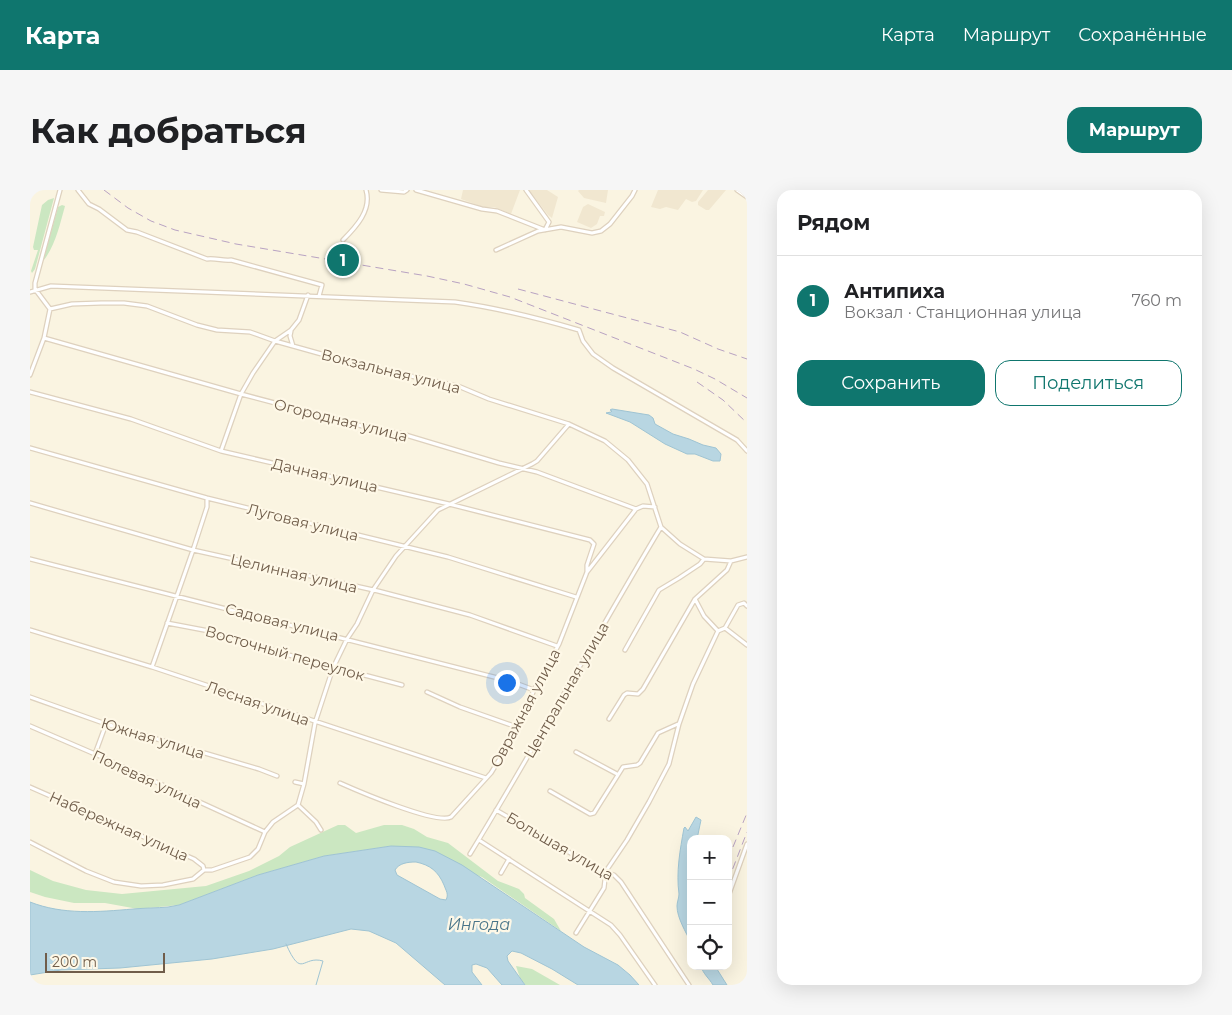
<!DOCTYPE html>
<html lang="ru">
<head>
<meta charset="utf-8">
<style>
	:root { --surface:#fff; --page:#f6f6f6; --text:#202124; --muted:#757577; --line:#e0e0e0; --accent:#0f766e }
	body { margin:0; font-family:Montserrat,sans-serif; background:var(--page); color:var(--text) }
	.controls { position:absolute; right:15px; bottom:15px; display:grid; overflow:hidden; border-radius:10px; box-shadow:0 5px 20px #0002 }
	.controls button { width:45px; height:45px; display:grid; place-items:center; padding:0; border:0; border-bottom:1px solid var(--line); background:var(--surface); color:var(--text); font:25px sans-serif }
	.scale { position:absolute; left:15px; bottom:12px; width:120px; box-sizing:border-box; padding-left:5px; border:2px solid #705d4a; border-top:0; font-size:14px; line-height:18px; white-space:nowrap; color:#705d4a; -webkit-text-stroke:4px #fef8e7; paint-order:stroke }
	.you { position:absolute; left:476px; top:492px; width:18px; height:18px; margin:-12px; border:4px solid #fff; border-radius:50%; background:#1a73e8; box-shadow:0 0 0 8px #1a73e833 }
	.badge { display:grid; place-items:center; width:32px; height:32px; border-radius:50%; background:var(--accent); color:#fff; font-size:16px; font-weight:700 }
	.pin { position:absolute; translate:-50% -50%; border:2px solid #fff; box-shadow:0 1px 5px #0006 }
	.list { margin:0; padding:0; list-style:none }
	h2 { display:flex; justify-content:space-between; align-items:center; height:65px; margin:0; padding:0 20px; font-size:21px }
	h2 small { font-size:16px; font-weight:400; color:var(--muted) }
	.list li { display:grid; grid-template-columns:32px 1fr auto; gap:15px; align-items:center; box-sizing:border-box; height:90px; padding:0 20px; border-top:1px solid var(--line) }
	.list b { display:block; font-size:19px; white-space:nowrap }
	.list p { margin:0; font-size:16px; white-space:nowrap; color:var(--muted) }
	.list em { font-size:16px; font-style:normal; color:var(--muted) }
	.actions { display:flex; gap:10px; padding:15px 20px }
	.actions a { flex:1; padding:11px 0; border:1px solid var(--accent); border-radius:15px; text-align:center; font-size:18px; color:var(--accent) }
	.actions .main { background:var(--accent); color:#fff }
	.icon { flex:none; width:28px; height:28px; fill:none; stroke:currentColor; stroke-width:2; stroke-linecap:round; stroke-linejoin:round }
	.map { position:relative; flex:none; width:717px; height:795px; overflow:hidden; border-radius:15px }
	header { display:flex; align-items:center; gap:30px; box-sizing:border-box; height:70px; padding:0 25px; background:var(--accent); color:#fff }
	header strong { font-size:24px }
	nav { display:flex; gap:28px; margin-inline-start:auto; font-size:18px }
	.intro { display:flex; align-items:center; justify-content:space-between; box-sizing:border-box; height:120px; padding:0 30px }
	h1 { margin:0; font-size:35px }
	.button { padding:12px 22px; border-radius:15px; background:var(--accent); color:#fff; font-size:18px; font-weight:700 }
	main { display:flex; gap:30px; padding:0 30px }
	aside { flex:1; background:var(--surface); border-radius:15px; box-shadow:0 5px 20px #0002 }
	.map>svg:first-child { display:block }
	.residential { fill:#f1e7d0 }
	.green { fill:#cbe7c1 }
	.water { fill:#b8d6e2; stroke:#9fc4d3; fill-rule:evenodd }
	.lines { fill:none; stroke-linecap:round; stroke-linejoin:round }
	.stream { stroke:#9fc4d3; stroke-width:1 }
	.street-casing { stroke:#ded1be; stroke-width:5.5 }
	.street { stroke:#fff; stroke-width:3 }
	.rail { stroke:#b8a2c2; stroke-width:1; stroke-dasharray:8 5; stroke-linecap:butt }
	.labels { text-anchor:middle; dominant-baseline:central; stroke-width:4.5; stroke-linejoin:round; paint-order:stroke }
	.street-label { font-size:15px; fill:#705d4a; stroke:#fef8e7 }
	.water-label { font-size:16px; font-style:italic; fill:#497589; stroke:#fef8e7 }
</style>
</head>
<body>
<header>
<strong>Карта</strong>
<nav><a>Карта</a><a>Маршрут</a><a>Сохранённые</a></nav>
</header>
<div class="intro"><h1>Как добраться</h1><a class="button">Маршрут</a></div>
<main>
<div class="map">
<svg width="717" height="795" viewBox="0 0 717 795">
	<rect width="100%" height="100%" fill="#faf4e1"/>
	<!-- residential -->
	<path class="residential" d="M433,0H490L481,24L464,17H453L431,9Z
		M499,0H517L528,7L522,28L518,25Z
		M549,0H578L576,13L554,8L548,1Z
		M628,0H673L666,11L662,12L656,9L648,20L636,17L630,19L621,17Z
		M678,0H696L679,20H676L668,15V12Z
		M558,14L575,22L574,26H570L567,34L561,38L547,32L553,17Z"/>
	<!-- green -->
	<path class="green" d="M24,8L5,79L2,83L1,81L8,60H4L3,57L12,15L18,10Z
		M32,15L35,16C30,34 25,57 13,71L28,17Z
		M308,635H315L326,643L354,635H372L384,639L397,647L418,653L468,691L489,699L494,704L495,708L524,729L531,741L452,687L361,656L294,666L228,685L149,715L108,719L75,713H44L15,707L0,702V680L23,691L56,700L92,704L176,696L219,681L249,666L260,657Z
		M486,776L502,779L530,795H495L490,788Z"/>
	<!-- water -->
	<path class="water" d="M582,219L619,225L623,228L625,234L643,244L659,249L673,255L686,258L691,264L690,271H683L665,264H657L635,254L600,232L576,223L581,222L582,221L580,220Z
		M666,627L671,630L667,649H661V684L659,697L661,712V753C656,742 647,728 647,716C647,712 649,708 649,704C646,682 650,660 654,638L655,637L658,641Z
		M361,656L389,657L405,661L432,675L554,757L588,775L600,785L609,795H548L522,779L491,763L482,761L477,766L478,771L495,795H472L457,778L446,774L442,775V782L452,795H415L366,753L339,741L321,739L243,759L182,769L90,778L31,780L0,785V712C33,725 68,722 103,719C115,718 127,718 138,717L149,715L228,685L294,666ZM386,672C400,675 408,681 414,695C416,701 419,704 416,710L410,709L367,685L365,680C369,673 378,672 386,672Z
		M671,776H685L697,795H683C679,788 673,784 671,776Z"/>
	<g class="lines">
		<!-- stream -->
		<path class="stream" d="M256,754C272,790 272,765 293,771L286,795"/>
		<!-- street casing -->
		<g class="street-casing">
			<path id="street" d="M48,0L59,14L69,19L97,40L107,42L177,69C186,68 193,71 201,70L292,95L289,106
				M351,0L374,2L377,0
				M386,0L452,19L467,21L515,40L519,32L496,0
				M707,0L717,7
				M313,50C326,37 342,20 336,0
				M466,60L508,41L531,37L562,43L571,41L580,34L602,6L605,0
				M0,102L21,96L425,112C468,118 508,128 549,140L553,151L563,164L583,178L707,250L717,261
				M20,119L42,114L71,113H94L117,116L167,135L187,140L220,142L245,151L338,177L428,196L459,209L539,234L575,251L598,270L617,294L631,337L650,354L674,369L701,371L717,367
				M261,141L260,146L263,156
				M14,148L211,204L351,241L369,243L469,273L507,282L606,319
				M0,185L14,148L20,119L5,99V93L30,0
				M0,202L101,229L191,261L419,314L560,350L564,354L557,375V382
				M0,258L177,308L418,367L546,407
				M191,261L211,204L223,183L245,151L261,140L269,130L278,105
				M0,313L163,360L348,401L440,425L527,456
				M0,369L480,491L504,500
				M665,409L674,426L688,441
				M137,433L179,441L255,464L372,495
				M695,438L717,455
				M0,440L122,477L456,588
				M595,460L629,400L649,388L670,374L674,369
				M122,477L163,360L177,317V308
				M397,502L430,517L487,537
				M0,507L76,534L229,579L247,586
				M579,529L594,505L597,503L608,504L613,499L665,409L697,380L701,371
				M0,536L65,564L235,642
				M546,562L587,584
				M65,564L76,534
				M265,592L274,594
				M310,593C328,601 407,635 421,627L461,583L482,549L504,500L529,454L557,382L606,319L613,316L625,317
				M0,597L164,669L173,676L174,680
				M520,601L560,624L564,623L593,577L607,575L610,573L628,543L648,534
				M268,615L274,594L285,533L303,478L317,449L327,434L343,400L366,366L408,320L502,274L507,271L539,234
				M268,615L286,632L291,640
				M466,620L570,680L584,685L591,692L659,795
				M449,650L581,735L590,745L625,795
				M0,652L56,681L84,692L111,696L133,695L163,689L174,680H182L220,667L228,659L235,642L243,632L268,615
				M440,664C506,556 566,445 631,337
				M471,683L479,669
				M698,707L717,654
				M546,743L574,698L576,681L597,650L619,612L639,574L649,534L663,494L688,441L695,438L708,415L714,413L717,416"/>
		</g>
		<!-- street -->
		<use href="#street" class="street"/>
		<!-- rail -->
		<path class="rail" d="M74,0L98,18L121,31L145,40L206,54L397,86L434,94L480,107L664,179L685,189L717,208
			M488,99L650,142L688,159L717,169
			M667,192L693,210L717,233
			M698,669L717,623
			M698,691L717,642"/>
	</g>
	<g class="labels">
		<!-- street labels -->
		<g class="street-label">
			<text transform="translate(361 181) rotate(14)">Вокзальная улица</text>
			<text transform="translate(311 230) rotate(14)">Огородная улица</text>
			<text transform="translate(295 285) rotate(13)">Дачная улица</text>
			<text transform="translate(273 332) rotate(14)">Луговая улица</text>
			<text transform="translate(264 383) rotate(13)">Целинная улица</text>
			<text transform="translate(252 432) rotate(14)">Садовая улица</text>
			<text transform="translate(255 463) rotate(16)">Восточный переулок</text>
			<text transform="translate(536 500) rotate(-60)">Центральная улица</text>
			<text transform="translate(228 513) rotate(19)">Лесная улица</text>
			<text transform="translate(495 518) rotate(-62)">Овражная улица</text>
			<text transform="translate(123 548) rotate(17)">Южная улица</text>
			<text transform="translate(117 589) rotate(25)">Полевая улица</text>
			<text transform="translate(89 636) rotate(24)">Набережная улица</text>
			<text transform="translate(530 656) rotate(30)">Большая улица</text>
		</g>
		<!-- water labels -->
		<g class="water-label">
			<text x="449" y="734">Ингода</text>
		</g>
	</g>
</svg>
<div class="controls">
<button>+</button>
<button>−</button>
<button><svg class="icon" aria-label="locate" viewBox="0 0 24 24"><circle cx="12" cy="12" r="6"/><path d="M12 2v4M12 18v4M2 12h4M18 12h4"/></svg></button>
</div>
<div class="scale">200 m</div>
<div class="you"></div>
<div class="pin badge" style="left:313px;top:70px">1</div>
</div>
<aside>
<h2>Рядом<small></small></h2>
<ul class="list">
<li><span class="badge">1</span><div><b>Антипиха</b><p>Вокзал · Станционная улица</p></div><em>760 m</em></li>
</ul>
<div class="actions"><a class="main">Сохранить</a><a>Поделиться</a></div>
</aside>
</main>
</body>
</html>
